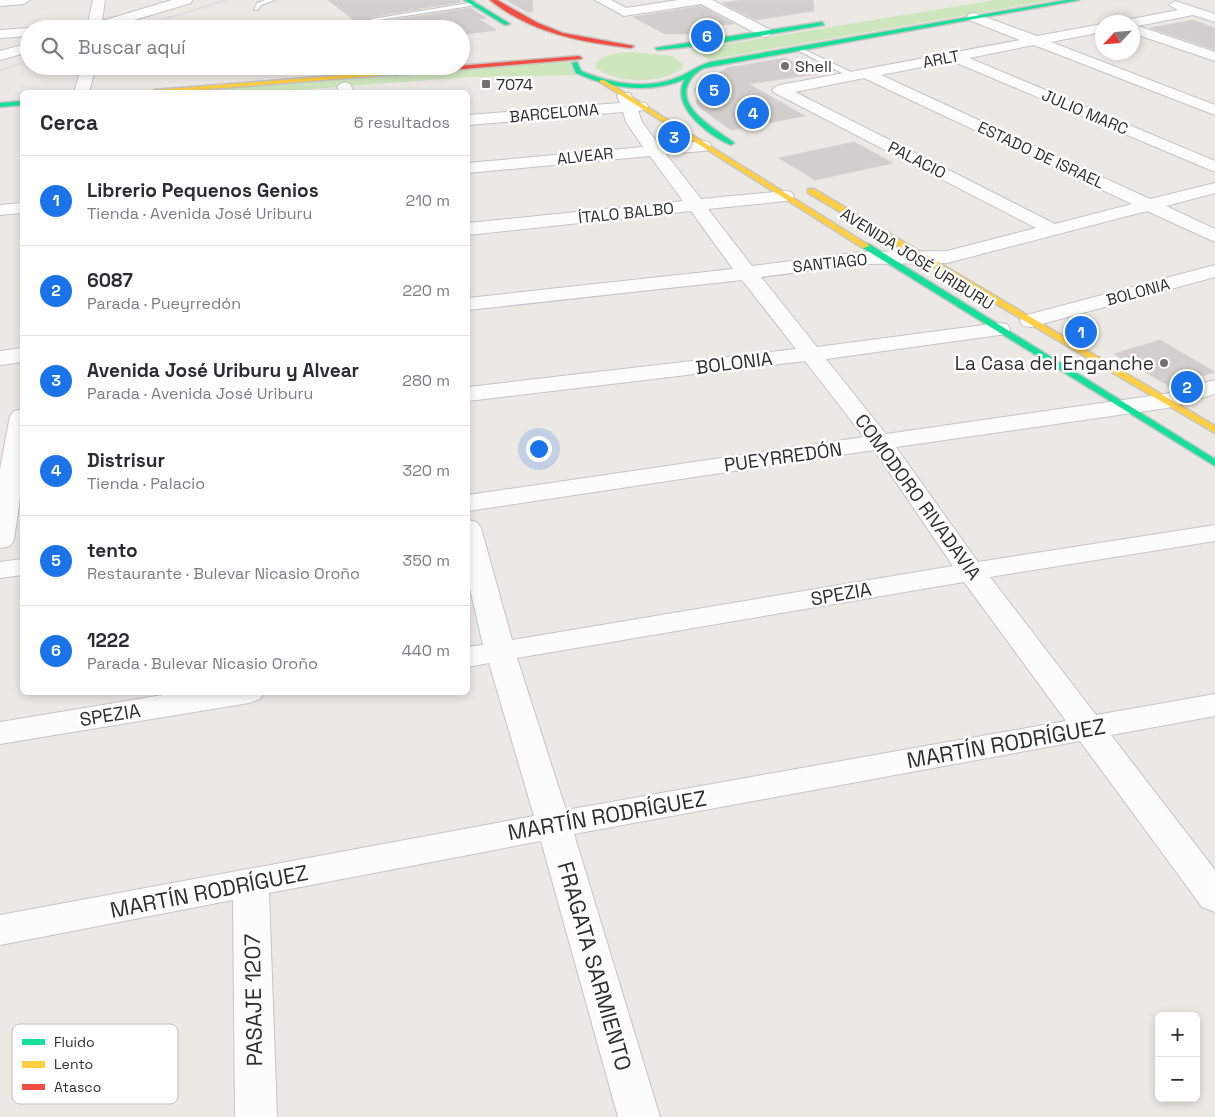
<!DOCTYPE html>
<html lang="es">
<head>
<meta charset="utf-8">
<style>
	:root { --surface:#fff; --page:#f7f7f7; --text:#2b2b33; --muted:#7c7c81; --line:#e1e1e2; --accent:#1a73e8 }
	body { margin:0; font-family:"Space Grotesk",sans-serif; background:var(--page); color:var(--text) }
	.controls { position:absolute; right:15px; bottom:15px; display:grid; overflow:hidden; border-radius:8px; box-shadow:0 2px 8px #0003 }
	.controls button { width:45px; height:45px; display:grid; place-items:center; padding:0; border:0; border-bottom:1px solid var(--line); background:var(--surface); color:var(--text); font:25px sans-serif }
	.compass { position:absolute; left:1095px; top:15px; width:45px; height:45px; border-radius:50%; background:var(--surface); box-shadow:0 2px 8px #0003; rotate:244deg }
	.you { position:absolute; left:538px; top:448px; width:18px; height:18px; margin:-12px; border:4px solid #fff; border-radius:50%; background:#1a73e8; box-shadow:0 0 0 8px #1a73e833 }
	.badge { display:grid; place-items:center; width:32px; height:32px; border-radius:50%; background:var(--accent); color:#fff; font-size:16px; font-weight:700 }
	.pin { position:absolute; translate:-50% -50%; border:2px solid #fff; box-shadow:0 1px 5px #0006 }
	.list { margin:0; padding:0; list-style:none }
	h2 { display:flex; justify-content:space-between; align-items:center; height:65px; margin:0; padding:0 20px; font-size:21px }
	h2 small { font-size:16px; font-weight:400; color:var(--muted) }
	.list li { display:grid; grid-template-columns:32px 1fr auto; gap:15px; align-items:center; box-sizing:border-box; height:90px; padding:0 20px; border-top:1px solid var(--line) }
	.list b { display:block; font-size:19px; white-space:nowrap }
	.list p { margin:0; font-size:16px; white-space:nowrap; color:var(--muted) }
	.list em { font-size:16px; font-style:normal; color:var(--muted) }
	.icon { flex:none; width:28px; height:28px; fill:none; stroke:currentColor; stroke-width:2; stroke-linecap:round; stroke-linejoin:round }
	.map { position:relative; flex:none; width:1215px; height:1117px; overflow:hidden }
	.search { position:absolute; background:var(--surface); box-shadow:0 2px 8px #0003; left:20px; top:20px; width:450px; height:55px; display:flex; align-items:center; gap:12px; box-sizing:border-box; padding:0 18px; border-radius:28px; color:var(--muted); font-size:19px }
	.panel { position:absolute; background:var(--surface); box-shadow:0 2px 8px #0003; left:20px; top:90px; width:450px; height:605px; border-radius:8px }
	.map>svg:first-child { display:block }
	.green { fill:#cee6be }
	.building { fill:#d1cecb; stroke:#d7d4d0 }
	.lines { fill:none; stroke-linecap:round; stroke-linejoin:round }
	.lane-casing { stroke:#c5c4c5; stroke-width:2 }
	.street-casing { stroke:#c5c4c5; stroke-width:2 }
	.fast-casing { stroke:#c6c5c4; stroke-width:3 }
	.slow-casing { stroke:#c6c5c4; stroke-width:3 }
	.jam-casing { stroke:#c6c5c4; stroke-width:3 }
	.lane { fill:#fcfcfb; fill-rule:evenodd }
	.street { fill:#fcfcfb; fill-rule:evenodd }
	.fast { fill:#16e098; fill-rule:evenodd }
	.slow { fill:#ffcf43; fill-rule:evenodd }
	.jam { fill:#f24e42; fill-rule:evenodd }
	.rail { stroke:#dfdfe1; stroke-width:2 }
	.poi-dot { fill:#706f6e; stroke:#fff; stroke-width:2 }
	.labels { text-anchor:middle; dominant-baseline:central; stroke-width:5; stroke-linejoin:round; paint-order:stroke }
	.far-street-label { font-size:16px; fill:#2e2e2e; stroke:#fff }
	.far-poi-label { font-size:16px; fill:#2e2e2e; stroke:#fff; text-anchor:start }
	.street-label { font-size:19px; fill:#2e2e2e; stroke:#fff }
	.poi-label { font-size:19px; fill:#2e2e2e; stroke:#fff; text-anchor:end }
	.near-street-label { font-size:22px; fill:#2e2e2e; stroke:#fff }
	.key { fill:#fff; stroke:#c0c0c0; stroke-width:1 }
	.key-label { font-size:14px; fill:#2e2e2e }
</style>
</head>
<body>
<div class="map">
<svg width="1215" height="1117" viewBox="0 0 1215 1117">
	<rect width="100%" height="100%" fill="#ece8e4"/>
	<!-- green -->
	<path class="green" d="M995,0H1052L708,60L704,56L691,50Z
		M633,52L672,56L683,64L682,69C661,84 617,84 596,68V63C605,53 620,53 633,52Z
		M568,59L583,75L469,77L271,92H155Z"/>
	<!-- building -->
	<path class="building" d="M328,0H459L461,2L372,17L370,20L373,29H361L360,20H354Z
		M506,0H532L533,11L528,12Z
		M743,0H813L814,11L756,20L722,3Z
		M701,6L734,24L722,25L695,34H665L633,17Z
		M470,8L486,18L479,19L496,30L461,35V29H383L381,22Z
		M1193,20L1215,28V50L1150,28Z
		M785,58L818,74L749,84L805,116L731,130L699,107L696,102L699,91H694L695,88L727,68Z
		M854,142L893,163L815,180L779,158Z
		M1160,340L1215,372L1169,386L1114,354Z"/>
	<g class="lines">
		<!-- lane casing -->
		<g class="lane-casing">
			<path id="lane" d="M265,0H275L261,5L258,10H254L257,3Z
				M475,2L478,4L477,5L379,20L381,29H375L372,19Z
				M795,47H799L859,76L852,78L795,49Z"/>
		</g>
		<!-- street casing -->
		<g class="street-casing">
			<path id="street" d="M0,0H30L24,4L0,6Z
				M93,0H105L102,21L172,0H192L191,3L104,29H72L73,25L88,23Z
				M595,0H611L626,8L678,0H712L771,30L773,33L766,37L761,36L701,4L624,16Z
				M1175,1L1215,14V22L1193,15L1138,26L1215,52V61L1132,33V22H1126L1132,19L1178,10L1169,5Z
				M974,13L1037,36L1102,24V32L1051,42L1215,105V115L1034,45L969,58L1215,161V172L952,61L881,75L1150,199L1215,183V193L1166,206L1215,229V242L1147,211L947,263L861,264L761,277L817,347L999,323L1007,324L1010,329L1007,334L999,335L826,359L886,434L1165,394L1215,380V394L1167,408L896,447L978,562L1215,525V541L990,577L1096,715L1215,694V716L1111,735L1215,870V912L1202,907L1080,741L574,834L660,1117H618L541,841L269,893L277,1117H235L233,900L0,945V915L534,816L489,663L468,667V647L483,645L468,580V520L477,522L481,528L512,640L953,566L874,450L468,511V495L864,437L805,361L468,401V387L796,349L742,280L468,310V298L733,269L691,211L468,235V223L683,201L650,156L468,173V163L643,147L626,122L623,112L468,125V115L620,103L617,96L620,93H630L635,102L646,103L648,106L646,109L638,111L642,122L659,145L703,141L709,142L711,146L709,150L703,151L666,154L701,199L785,191L791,192L794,196L791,200L785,201L708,209L752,266L861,252L947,251L1036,228L775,93L772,90L775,87L780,85L1020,40L969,20L967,17L969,14ZM864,78L1132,204L1055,224L795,92ZM964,582L1066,721L566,810L517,658Z
				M29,28L32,29H29V36L0,38V30Z
				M29,43V52L0,60V51Z
				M82,66H96L89,92H74Z
				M345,82L350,84L354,92H340L337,87L340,84Z
				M22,203V213L0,215V205Z
				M1215,265V277L1031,327L1023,326L1020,321L1023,316Z
				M22,348V362L0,365V351Z
				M22,409V485L14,540L10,546L0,548V469L10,416L14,411Z
				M22,559V575L0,578V562Z
				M181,692H264L260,699L249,703L0,744V722Z"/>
		</g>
		<!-- fast casing -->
		<g class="fast-casing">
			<path id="fast" d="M464,0H471L510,24L505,25Z
				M1067,0H1079L704,68C696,72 692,76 688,84C677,109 717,130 733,142L734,143L731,145C709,136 669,106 685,79C650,94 610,89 576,73L572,63L577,62L581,71C611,84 648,90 679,77C691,72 699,65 711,62Z
				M822,22L824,25L706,45L658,50L655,48Z
				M22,101V105L0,107V103Z
				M863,244H869L1215,459V466L863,248Z"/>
		</g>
		<!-- slow casing -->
		<g class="slow-casing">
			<path id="slow" d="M395,71L397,72V74L172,92H152L155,90Z
				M600,80H604L870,246L863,248L600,82Z
				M808,189H814L1215,426V433L808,193Z"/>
		</g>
		<!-- jam casing -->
		<g class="jam-casing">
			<path id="jam" d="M490,0H497L538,23L563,33L634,46L631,48C581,42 531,33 490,0Z
				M579,56L582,58L581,59L395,75L392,73L395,71Z"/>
		</g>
		<!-- lane -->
		<use href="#lane" class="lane"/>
		<!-- street -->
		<use href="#street" class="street"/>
		<!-- fast -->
		<use href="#fast" class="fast"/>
		<!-- slow -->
		<use href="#slow" class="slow"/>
		<!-- jam -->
		<use href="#jam" class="jam"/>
		<!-- rail -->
		<path class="rail" d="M133,29L226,0
			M0,70L29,61"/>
	</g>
	<!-- markers -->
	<g class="poi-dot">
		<circle cx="785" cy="66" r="5"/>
		<rect x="481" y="79" width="10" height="10" rx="2.5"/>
		<circle cx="1164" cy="363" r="5"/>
	</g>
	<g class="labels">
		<!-- far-street labels -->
		<g class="far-street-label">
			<text transform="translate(941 59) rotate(-11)">ARLT</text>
			<text transform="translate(1085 112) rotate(23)">JULIO MARC</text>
			<text transform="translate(554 113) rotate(-5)">BARCELONA</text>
			<text transform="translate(1041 155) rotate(25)">ESTADO DE ISRAEL</text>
			<text transform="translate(585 156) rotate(-6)">ALVEAR</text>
			<text transform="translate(917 160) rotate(27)">PALACIO</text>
			<text transform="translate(626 213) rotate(-6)">ÍTALO BALBO</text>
			<text transform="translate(917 259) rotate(32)">AVENIDA JOSÉ URIBURU</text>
			<text transform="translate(830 263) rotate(-6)">SANTIAGO</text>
			<text transform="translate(1138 292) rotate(-15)">BOLONIA</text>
		</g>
		<!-- far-poi labels -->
		<g class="far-poi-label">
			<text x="795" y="66">Shell</text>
			<text x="496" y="84">7074</text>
		</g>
		<!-- street labels -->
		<g class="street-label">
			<text transform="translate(734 363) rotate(-7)">BOLONIA</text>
			<text transform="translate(783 457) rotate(-8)">PUEYRREDÓN</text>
			<text transform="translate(918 497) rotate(54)">COMODORO RIVADAVIA</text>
			<text transform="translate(841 594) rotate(-10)">SPEZIA</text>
			<text transform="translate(110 715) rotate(-9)">SPEZIA</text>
		</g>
		<!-- poi labels -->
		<g class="poi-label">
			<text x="1154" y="363">La Casa del Enganche</text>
		</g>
		<!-- near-street labels -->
		<g class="near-street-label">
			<text transform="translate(1006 743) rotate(-10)">MARTÍN RODRÍGUEZ</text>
			<text transform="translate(607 815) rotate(-10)">MARTÍN RODRÍGUEZ</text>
			<text transform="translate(209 891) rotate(-11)">MARTÍN RODRÍGUEZ</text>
			<text transform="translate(595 966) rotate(74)">FRAGATA SARMIENTO</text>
			<text transform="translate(253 1000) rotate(-91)">PASAJE 1207</text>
		</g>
	</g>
	<!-- legend -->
	<rect x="12" y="1024" width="166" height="80" rx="8" class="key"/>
	<rect x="22" y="1039" width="23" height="6" fill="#16e098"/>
	<rect x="22" y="1061" width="23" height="7" fill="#ffcf43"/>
	<rect x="22" y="1084" width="23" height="6" fill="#f24e42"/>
	<g class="key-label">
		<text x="54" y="1047">Fluido</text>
		<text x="54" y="1069">Lento</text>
		<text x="54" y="1092">Atasco</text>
	</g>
</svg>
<div class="controls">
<button>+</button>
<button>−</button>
</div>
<svg class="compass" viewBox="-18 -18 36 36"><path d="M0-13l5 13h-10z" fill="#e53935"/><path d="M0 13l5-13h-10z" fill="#7c7c81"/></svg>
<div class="you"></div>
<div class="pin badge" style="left:1081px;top:332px">1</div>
<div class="pin badge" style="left:1187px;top:387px">2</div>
<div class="pin badge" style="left:674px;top:137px">3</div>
<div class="pin badge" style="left:753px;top:113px">4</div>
<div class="pin badge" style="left:714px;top:90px">5</div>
<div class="pin badge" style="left:707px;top:36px">6</div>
<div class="search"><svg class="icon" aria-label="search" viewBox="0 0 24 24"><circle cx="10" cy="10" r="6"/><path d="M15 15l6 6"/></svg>Buscar aquí</div>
<section class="panel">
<h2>Cerca<small>6 resultados</small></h2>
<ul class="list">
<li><span class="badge">1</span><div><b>Librerio Pequenos Genios</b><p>Tienda · Avenida José Uriburu</p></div><em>210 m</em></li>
<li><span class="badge">2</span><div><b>6087</b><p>Parada · Pueyrredón</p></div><em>220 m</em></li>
<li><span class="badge">3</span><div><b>Avenida José Uriburu y Alvear</b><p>Parada · Avenida José Uriburu</p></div><em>280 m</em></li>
<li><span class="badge">4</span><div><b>Distrisur</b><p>Tienda · Palacio</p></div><em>320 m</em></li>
<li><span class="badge">5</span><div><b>tento</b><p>Restaurante · Bulevar Nicasio Oroño</p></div><em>350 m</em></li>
<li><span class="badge">6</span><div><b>1222</b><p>Parada · Bulevar Nicasio Oroño</p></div><em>440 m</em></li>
</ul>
</section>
</div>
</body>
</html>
